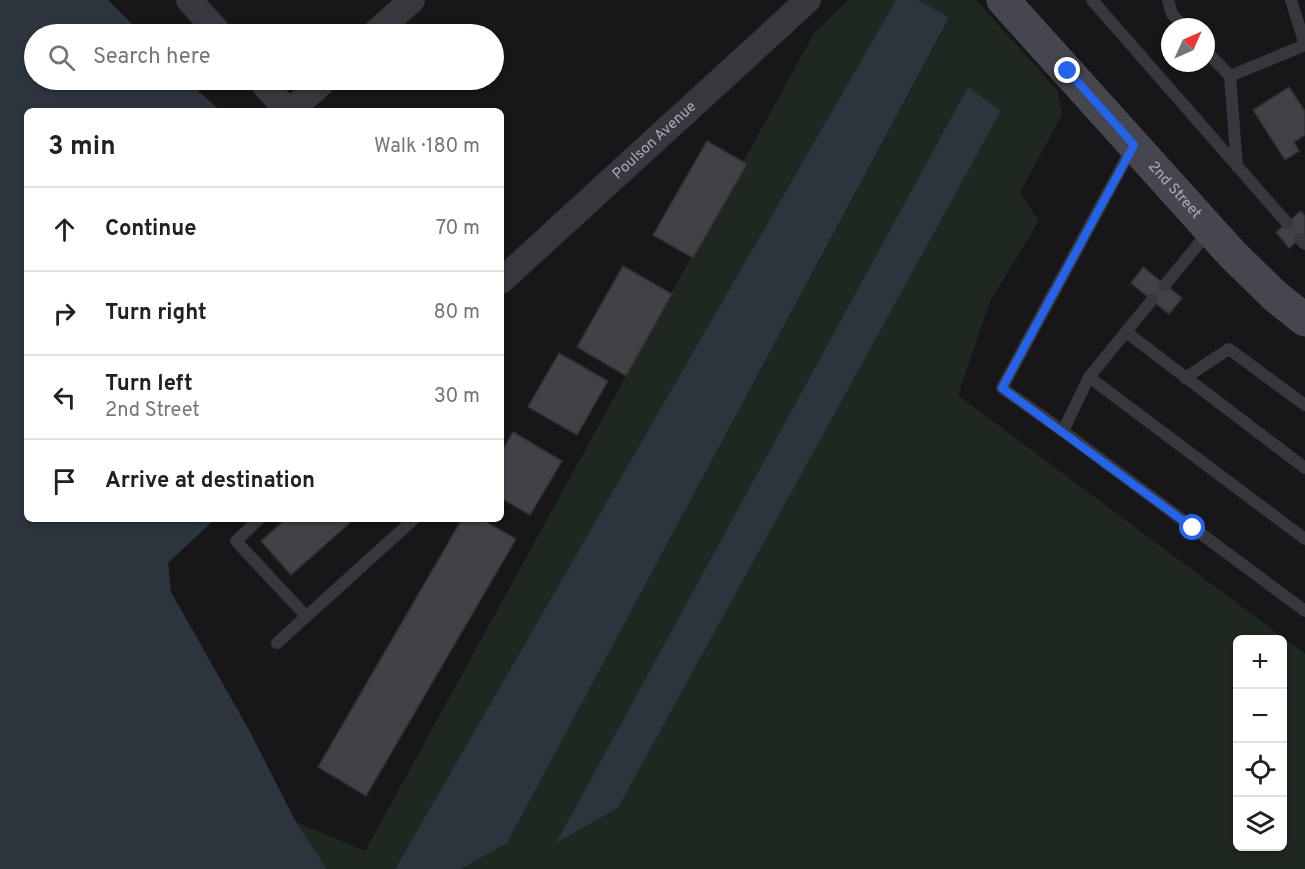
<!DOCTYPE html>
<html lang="en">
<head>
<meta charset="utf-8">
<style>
	:root { --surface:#fff; --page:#f2f2f2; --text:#202124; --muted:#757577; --line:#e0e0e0 }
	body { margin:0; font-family:Overpass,sans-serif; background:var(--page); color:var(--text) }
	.controls { position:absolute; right:18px; bottom:18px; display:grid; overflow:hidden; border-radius:9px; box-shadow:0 2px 4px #0004 }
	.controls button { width:54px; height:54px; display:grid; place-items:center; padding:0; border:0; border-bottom:2px solid var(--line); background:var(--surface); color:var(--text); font:30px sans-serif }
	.compass { position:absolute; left:1161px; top:18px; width:54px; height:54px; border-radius:50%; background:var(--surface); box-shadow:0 2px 4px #0004; rotate:45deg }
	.stop { position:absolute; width:18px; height:18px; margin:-14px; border:4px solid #2563eb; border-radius:50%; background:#fff }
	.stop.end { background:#2563eb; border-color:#fff; box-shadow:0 2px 6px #0008 }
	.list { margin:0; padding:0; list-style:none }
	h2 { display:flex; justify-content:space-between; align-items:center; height:78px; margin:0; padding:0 24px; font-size:26px }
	h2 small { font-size:20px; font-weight:400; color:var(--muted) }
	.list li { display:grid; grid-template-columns:39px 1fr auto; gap:18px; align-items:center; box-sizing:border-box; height:84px; padding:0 24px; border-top:2px solid var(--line) }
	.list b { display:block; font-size:22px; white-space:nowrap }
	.list p { margin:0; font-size:20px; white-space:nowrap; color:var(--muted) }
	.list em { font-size:20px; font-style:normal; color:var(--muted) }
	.icon { flex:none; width:33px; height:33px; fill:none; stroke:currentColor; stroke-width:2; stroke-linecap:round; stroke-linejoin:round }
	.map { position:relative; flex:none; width:1305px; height:869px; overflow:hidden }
	.search { position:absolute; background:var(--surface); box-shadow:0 2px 4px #0004; left:24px; top:24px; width:480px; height:66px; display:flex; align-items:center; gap:15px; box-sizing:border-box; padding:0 21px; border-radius:33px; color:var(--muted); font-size:22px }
	.panel { position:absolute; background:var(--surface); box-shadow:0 2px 4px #0004; left:24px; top:108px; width:480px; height:414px; border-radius:9px }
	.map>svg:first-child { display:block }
	.green { fill:#1e2720; fill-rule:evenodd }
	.water { fill:#2c343d }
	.building { fill:#414146; stroke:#313035; stroke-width:1.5 }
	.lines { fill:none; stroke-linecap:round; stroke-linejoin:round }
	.lane { stroke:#37383e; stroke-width:12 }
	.street { stroke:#37383e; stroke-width:26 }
	.secondary { stroke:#45464e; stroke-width:33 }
	.route { stroke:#2563eb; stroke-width:8 }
	.labels { text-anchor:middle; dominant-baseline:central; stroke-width:4.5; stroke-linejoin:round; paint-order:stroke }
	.street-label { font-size:15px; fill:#a8acb9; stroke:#121114 }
</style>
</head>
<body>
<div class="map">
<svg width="1305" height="869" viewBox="0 0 1305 869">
	<rect width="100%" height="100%" fill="#171619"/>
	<!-- green -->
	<path class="green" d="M848,0H896L395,869H327L296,822L365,851L814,33Z
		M919,0H976L1058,91L1062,115L1020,192L1039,221L990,301L958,395L1305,654V869H461L507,843L949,19ZM1001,111L618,808L557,842ZM1238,640H1282V846H1238Z"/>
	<!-- water -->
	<path class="water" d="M0,0H108L142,34H34V80H186L221,111H27V519H215L168,563L171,592L249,730L296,822L327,869H0Z
		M896,0H919L949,18L507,843L461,869H395Z
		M968,87L1001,111L618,808L556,843Z"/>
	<!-- building -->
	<path class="building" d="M1289,87L1305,111V135L1294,142L1299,151L1285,160L1253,110Z
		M707,141L747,164L693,258L653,235Z
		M1301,211L1305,216V235L1289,248L1276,232Z
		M623,266L672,294L626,376L577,347Z
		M1143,267L1182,298L1169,314L1131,283Z
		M559,353L608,381L577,435L528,407Z
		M513,432L562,461L530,515L501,498V453Z
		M286,519H354L291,575L261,541Z
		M462,519H481L516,539L366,796L318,767Z"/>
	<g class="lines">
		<!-- lane -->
		<path class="lane" d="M1092,0L1287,223
			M1168,0L1172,14L1184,27
			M1291,0L1305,45
			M1206,51L1230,76L1237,167
			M1230,76L1305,45
			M1300,239L1305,244
			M1165,285L1209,231
			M1152,300L1089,377L1063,431L1305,611
			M1126,332L1305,468
			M1089,377L1305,539
			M1185,378L1229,349L1305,405
			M1063,431L1002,388L1133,146
			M259,519L236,541L306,616
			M277,643L414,519"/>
		<!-- street -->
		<g class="street">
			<path d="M189,0L220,34"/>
			<path d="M374,34L412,0"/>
			<path d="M260,80L288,111"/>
			<path d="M290,111L325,80"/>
			<path id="s1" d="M501,281L808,0"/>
		</g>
		<!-- secondary -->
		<path class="secondary" id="s2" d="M1003,0L1232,254L1275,296L1305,320"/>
	</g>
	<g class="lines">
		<!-- route -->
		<path class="route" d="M1068,71L1134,145L1002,388L1193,528"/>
	</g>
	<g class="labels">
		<!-- street labels -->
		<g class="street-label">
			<text stroke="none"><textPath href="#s1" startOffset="208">Poulson Avenue</textPath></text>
			<text stroke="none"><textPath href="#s2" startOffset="256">2nd Street</textPath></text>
		</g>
	</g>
</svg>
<div class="controls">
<button>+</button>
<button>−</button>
<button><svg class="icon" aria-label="locate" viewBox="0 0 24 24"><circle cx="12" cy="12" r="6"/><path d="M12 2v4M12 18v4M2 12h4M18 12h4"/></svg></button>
<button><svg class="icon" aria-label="layers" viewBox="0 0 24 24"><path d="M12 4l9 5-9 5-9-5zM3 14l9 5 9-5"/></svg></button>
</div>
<svg class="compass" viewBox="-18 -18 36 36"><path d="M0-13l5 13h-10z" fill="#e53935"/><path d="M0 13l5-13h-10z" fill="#757577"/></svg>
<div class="stop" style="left:1193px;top:528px"></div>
<div class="stop end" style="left:1068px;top:71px"></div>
<div class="search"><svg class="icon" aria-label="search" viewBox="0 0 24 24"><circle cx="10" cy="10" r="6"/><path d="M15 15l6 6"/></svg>Search here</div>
<section class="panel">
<h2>3 min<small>Walk · 180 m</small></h2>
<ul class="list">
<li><svg class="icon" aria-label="ahead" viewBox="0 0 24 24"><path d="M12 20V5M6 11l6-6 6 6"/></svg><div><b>Continue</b></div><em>70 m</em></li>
<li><svg class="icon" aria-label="right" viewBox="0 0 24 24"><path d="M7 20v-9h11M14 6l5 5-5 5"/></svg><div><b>Turn right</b></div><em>80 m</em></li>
<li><svg class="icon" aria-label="left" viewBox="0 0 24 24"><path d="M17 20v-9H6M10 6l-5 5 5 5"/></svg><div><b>Turn left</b><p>2nd Street</p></div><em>30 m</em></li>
<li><svg class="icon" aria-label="arrive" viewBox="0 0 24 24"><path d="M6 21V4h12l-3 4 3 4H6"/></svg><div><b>Arrive at destination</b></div></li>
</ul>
</section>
</div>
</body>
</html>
